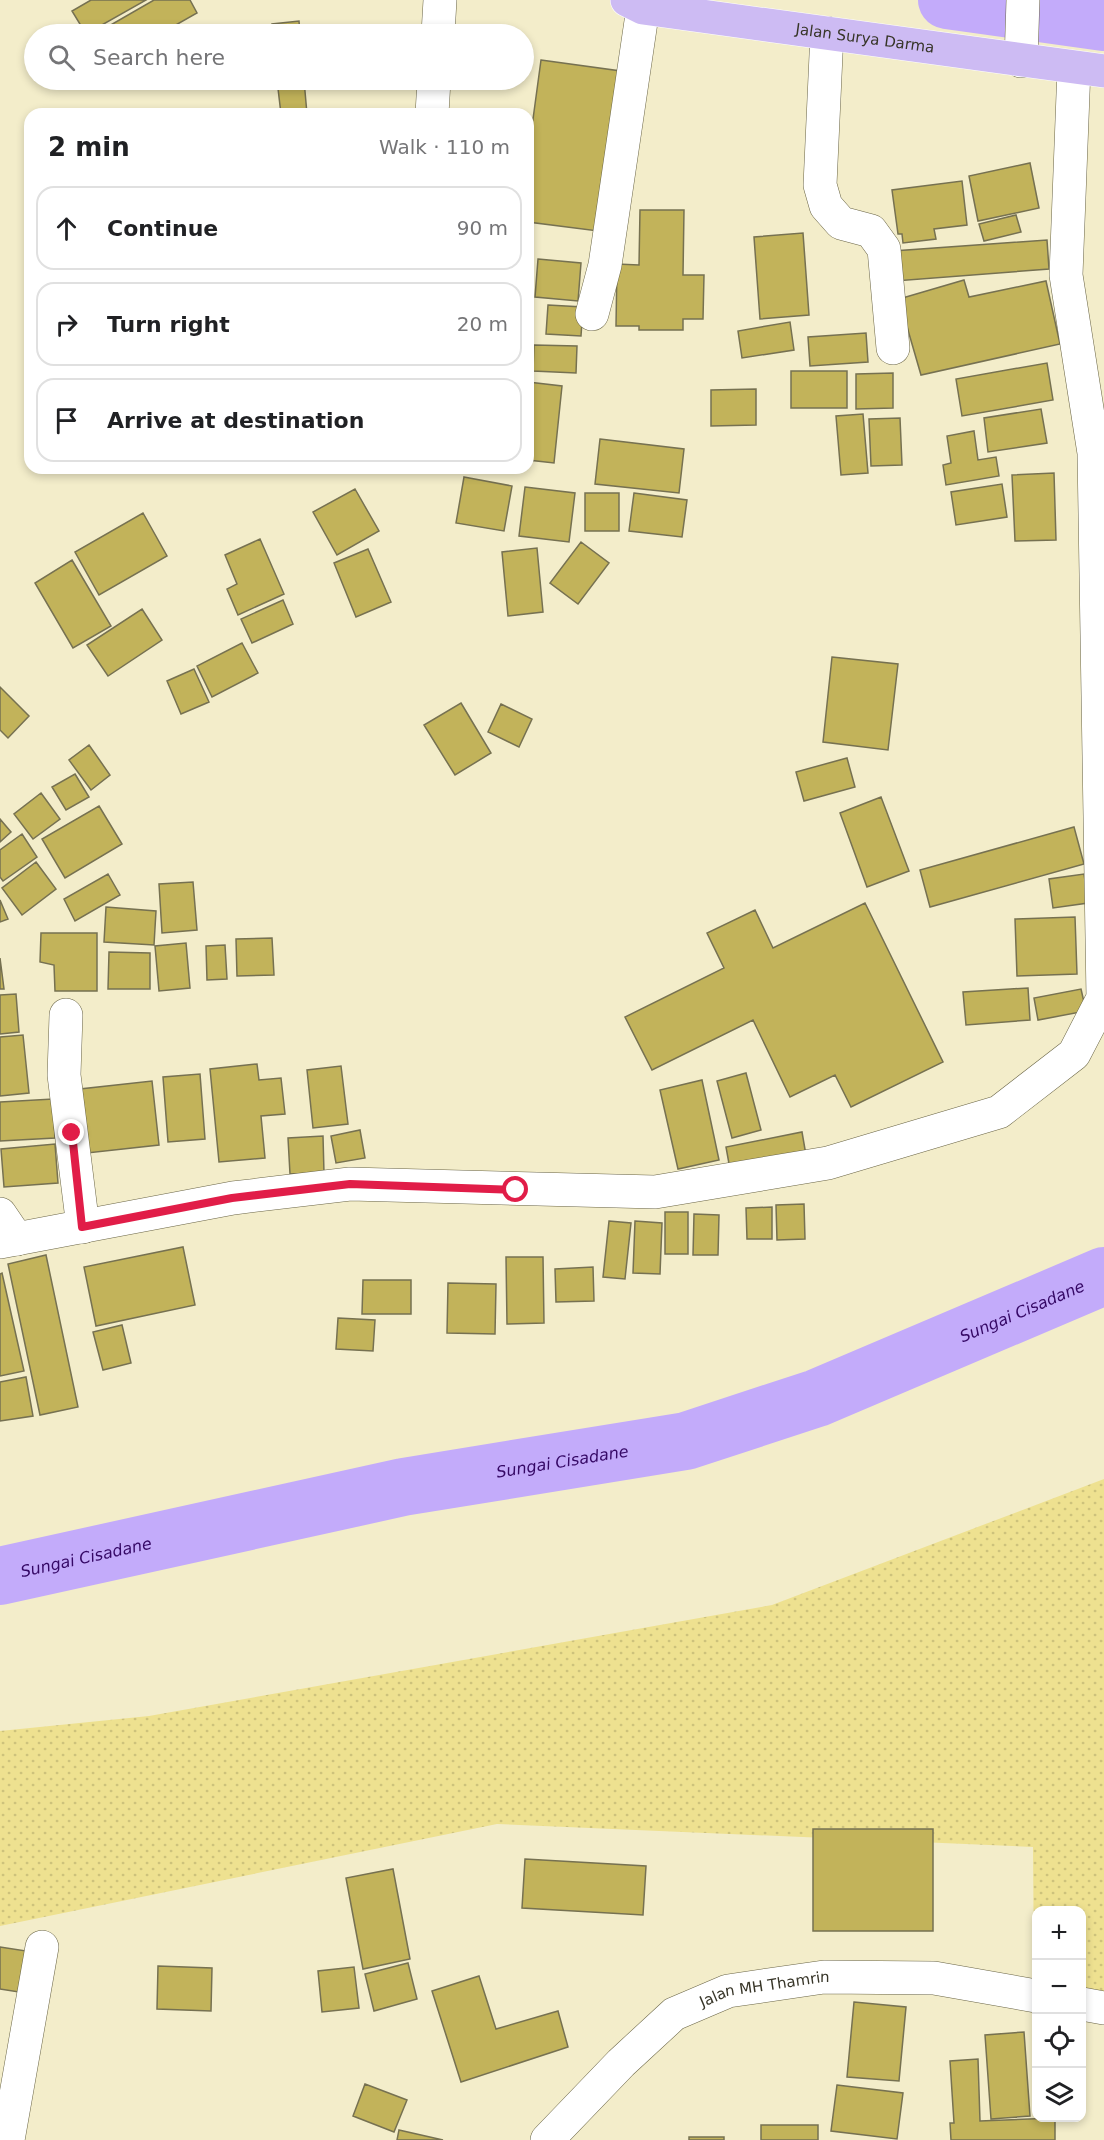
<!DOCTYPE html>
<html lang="en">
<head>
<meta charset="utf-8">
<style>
	:root { --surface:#fff; --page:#f2f2f2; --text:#202124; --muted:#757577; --line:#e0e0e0 }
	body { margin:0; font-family:"DejaVu Sans",sans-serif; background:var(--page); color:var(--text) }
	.controls { position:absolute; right:18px; bottom:18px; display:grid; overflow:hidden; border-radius:12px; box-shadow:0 3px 9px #0003 }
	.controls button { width:54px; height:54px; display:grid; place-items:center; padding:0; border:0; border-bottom:2px solid var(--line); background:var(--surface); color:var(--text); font:30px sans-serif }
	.stop { position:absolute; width:18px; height:18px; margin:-14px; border:4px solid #e11d48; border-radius:50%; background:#fff }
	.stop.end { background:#e11d48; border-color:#fff; box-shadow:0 2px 6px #0008 }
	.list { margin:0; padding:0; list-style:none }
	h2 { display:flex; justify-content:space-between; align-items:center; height:78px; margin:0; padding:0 24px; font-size:26px }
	h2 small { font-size:20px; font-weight:400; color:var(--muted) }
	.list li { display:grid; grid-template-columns:39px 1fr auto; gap:18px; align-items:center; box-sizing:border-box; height:84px; margin:0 12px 12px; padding:0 12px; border:2px solid var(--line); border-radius:18px }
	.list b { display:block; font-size:22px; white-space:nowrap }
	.list em { font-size:20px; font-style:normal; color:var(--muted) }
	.icon { flex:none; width:33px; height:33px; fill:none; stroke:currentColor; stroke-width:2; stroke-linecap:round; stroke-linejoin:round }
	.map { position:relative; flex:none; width:1104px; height:2140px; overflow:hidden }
	.search { position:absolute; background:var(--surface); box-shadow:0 3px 9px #0003; left:24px; top:24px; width:510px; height:66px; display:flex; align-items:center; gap:15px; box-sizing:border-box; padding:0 21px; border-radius:33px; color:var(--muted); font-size:22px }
	.panel { position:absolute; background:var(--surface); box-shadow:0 3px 9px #0003; left:24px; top:108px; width:510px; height:366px; border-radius:18px }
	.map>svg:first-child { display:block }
	.grass { fill:url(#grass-dots) }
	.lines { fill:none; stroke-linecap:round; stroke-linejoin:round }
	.river { stroke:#c3abfa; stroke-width:58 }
	.building { fill:#c2b35a; stroke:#767151; stroke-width:1.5 }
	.minor-casing { stroke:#6a6546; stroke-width:34 }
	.major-casing { stroke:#fff; stroke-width:34 }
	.minor { stroke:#fff; stroke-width:33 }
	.major { stroke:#cdbbf3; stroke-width:33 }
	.route { stroke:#e11d48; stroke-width:8 }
	.labels { text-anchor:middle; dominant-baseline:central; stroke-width:5; stroke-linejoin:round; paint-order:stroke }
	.street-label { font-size:15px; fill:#373528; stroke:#f3edca }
	.water-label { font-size:16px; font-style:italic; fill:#350865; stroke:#f3edca }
</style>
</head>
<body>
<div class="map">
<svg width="1104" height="2140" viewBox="0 0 1104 2140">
	<defs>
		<pattern id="grass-dots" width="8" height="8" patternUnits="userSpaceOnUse" patternTransform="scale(1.5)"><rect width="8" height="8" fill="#eee190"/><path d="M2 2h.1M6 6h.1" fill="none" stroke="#cdc27c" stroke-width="1.8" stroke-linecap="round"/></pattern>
	</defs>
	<rect width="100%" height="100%" fill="#f3edca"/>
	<!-- grass -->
	<path class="grass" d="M1104,1479V1994L1082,1990V1910H1036V1982H1034L1033,1847L497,1824L0,1926V1731L149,1716L772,1605Z"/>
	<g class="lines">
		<!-- river -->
		<g class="river">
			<path d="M947,0L1104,22"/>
			<path id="s1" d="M0,1576L403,1487L686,1441L817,1398L1104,1276"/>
		</g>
	</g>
	<!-- building -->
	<path class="building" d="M91,0H146L86,34L72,11Z
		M154,0H190L197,13L160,34H95Z
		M299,21L300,34H273L272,24Z
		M541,60L628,72L606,232L528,222V156Z
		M277,80H304L307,114H281Z
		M1030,163L1039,208L978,221L969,176Z
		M962,181L967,225L934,229L936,239L903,243L902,234H898L892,190Z
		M640,210H684L683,275H704L703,319H683V330H639V326H616L617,264L639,265Z
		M1016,215L1021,232L984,241L979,224Z
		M803,233L809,315L760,319L754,237Z
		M528,234H532L529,288H528Z
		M1047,240L1049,269L895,281L893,251Z
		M538,259L581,263L578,301L535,297Z
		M964,280L969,297L1046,281L1060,344L921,375L899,299Z
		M548,305L583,307L581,336L546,334Z
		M790,322L794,350L742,358L738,331Z
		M866,333L868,362L810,366L808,337Z
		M534,345L577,346L576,373L533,371Z
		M1047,363L1053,400L962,416L956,379Z
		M791,371H847V408H791Z
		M893,373V408L856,409V374Z
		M528,382L562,386L554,463L528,460Z
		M756,389V425L711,426V390Z
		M1041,409L1047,443L988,452L984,418Z
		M863,414L868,473L841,475L836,416Z
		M900,418L902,465L871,466L869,419Z
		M974,431L978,460L996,457L999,476L946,485L943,465L951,463L947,436Z
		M600,439L684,449L679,493L595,484Z
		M1054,473L1056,540L1015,541L1012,475Z
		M464,477L512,486L504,531L456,523Z
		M1002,484L1007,517L956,525L951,492Z
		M525,487L575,493L569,542L519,536Z
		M355,489L379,531L337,555L313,512Z
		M585,493H619V531H585Z
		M634,493L687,500L682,537L629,531Z
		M143,513L167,556L99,595L75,552Z
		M260,539L284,594L238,615L227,589L237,584L225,555Z
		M581,542L609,563L578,604L550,583Z
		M537,548L543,612L508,616L502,552Z
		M368,549L391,602L356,617L334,563Z
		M72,560L111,626L73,648L35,583Z
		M283,600L293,624L252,643L241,619Z
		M142,609L162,640L108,676L87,645Z
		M242,643L258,673L212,697L197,666Z
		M832,657L898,664L888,750L823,742Z
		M194,669L209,702L181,714L167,681Z
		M0,687L29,716L8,738L0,730Z
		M461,703L491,753L455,775L424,725Z
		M501,704L532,719L519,747L488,732Z
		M89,745L110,775L91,790L69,760Z
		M847,758L855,787L804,801L796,772Z
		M75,774L89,797L66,810L52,787Z
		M41,793L60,819L33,839L14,814Z
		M881,797L909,871L867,887L840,813Z
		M99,806L122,844L65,878L42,839Z
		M0,819L11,832L0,842Z
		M1074,827L1084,864L930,907L920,870Z
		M22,834L37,857L3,881L0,877V850Z
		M36,862L56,889L22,915L2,888Z
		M108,874L120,895L75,921L64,899Z
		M1084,874L1088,903L1053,908L1049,879Z
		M193,882L197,930L162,933L159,884Z
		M0,900L8,919L0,922Z
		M865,903L943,1062L851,1107L835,1075L790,1097L753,1020L652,1070L625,1017L724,968L707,933L755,910L773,948Z
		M106,907L156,911L154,945L104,942Z
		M1075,917L1077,974L1017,976L1015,919Z
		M41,933H97V991H55L54,965L40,962Z
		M272,938L274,975L237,976L236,939Z
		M186,943L190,988L159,991L155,946Z
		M225,945L227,979L207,980L206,946Z
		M109,952L150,953V989H108Z
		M0,958L4,989H0Z
		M1028,988L1030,1020L966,1025L963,992Z
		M1081,989L1086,1011L1038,1020L1034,998Z
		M16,994L19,1032L0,1034V995Z
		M23,1035L29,1093L0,1096V1037Z
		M257,1064L259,1080L281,1078L285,1114L261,1116L265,1158L219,1162L210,1069Z
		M341,1066L348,1124L313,1128L307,1070Z
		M746,1073L761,1130L732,1138L717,1081Z
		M200,1074L205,1139L168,1142L163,1077Z
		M702,1080L719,1160L678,1169L660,1090Z
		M152,1081L159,1145L87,1153L80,1089Z
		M53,1099L55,1138L0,1141V1102Z
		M360,1130L365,1158L336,1163L331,1136Z
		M802,1132L807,1161L731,1175L726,1147Z
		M323,1136L324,1173L290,1174L288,1138Z
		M55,1144L58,1183L4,1187L1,1149Z
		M804,1204L805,1239L777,1240L776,1205Z
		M772,1207V1239H747L746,1208Z
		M665,1212H688V1254H665Z
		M694,1214L719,1215L718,1255H693Z
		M609,1221L631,1223L625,1279L603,1277Z
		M635,1221L662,1223L660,1274L633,1273Z
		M183,1247L195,1305L96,1326L84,1267Z
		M46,1255L78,1407L40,1415L8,1264Z
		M506,1257H543L544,1323L507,1324Z
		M593,1267L594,1301L556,1302L555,1269Z
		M2,1273L24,1371L0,1376V1274Z
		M363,1280H411V1314H362Z
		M448,1283L496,1284L495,1334L447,1333Z
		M338,1318L375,1320L373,1351L336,1349Z
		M122,1325L131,1363L103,1370L93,1332Z
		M26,1377L33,1416L0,1421V1382Z
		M813,1829H933V1931H813Z
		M525,1859L646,1866L643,1915L522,1908Z
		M393,1869L410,1959L363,1969L346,1878Z
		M0,1947L33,1952L25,1993L0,1989Z
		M408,1963L417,1999L374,2011L365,1974Z
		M158,1966L212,1968L211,2011L157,2009Z
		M354,1967L359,2008L322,2012L318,1971Z
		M479,1976L496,2029L558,2011L568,2047L461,2082L432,1991Z
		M854,2002L906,2007L899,2081L847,2077Z
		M1024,2032L1030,2116L991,2119L985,2035Z
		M978,2059L980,2121L1055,2118V2140H951L950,2123H954L950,2061Z
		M365,2084L407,2100L394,2132L353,2116Z
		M837,2085L903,2093L897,2139L831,2131Z
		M761,2125H818V2140H761Z
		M399,2130L443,2140H397Z
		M689,2137H724V2140H689Z"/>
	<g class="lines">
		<!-- minor casing -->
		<g class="minor-casing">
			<g id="minor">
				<path d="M827,33L820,185L826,206L841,223L871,231L884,249L893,348"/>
				<path d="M438,34L440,0"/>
				<path d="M1021,61L1023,0"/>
				<path d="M432,114L434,80"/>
				<path d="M592,314L605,265L643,8"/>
				<path d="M66,1015L64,1075L83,1227"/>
				<path d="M0,1214L17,1239"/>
				<path d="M0,1242L233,1198L350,1184L655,1192L828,1163L999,1112L1074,1054L1103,998L1094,453L1066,275L1074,68"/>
				<path d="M1082,2004L1104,2008"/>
				<path d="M8,2140L42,1947"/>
				<path id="s2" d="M547,2140L621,2063L674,2014L728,1991L824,1977L934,1978L1036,1996"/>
			</g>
		</g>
		<!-- major casing -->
		<g class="major-casing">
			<g id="major">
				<path id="s3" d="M627,0L643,8L1104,71"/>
			</g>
		</g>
		<!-- minor -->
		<use href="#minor" class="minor"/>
		<!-- major -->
		<use href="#major" class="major"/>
	</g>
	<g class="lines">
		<!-- route -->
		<path class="route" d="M72,1133L82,1227L232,1198L350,1184L516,1190"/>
	</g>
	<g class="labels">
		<!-- street labels -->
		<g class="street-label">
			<text stroke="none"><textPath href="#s3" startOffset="242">Jalan Surya Darma</textPath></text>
			<text stroke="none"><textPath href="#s2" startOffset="274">Jalan MH Thamrin</textPath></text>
		</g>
		<!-- water labels -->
		<g class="water-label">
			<text stroke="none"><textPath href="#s1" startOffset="1060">Sungai Cisadane</textPath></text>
			<text stroke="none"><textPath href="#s1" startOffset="574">Sungai Cisadane</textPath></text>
			<text stroke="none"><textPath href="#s1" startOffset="88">Sungai Cisadane</textPath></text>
		</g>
	</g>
</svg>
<div class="controls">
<button>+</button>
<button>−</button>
<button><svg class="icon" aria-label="locate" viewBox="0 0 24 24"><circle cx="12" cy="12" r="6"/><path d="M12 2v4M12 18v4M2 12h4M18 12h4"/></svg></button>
<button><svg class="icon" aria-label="layers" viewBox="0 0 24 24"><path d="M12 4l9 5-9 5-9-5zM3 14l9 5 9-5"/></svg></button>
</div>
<div class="stop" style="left:516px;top:1190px"></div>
<div class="stop end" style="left:72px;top:1133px"></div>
<div class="search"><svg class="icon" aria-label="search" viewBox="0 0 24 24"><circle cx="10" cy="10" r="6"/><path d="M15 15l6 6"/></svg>Search here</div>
<section class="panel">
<h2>2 min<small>Walk · 110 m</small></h2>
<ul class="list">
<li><svg class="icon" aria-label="ahead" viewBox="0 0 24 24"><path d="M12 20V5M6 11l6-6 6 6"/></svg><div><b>Continue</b></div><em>90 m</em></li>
<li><svg class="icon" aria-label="right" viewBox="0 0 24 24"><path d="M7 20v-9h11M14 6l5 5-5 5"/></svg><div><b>Turn right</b></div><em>20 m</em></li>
<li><svg class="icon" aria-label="arrive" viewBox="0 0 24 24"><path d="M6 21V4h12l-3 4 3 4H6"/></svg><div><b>Arrive at destination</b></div></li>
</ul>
</section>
</div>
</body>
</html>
